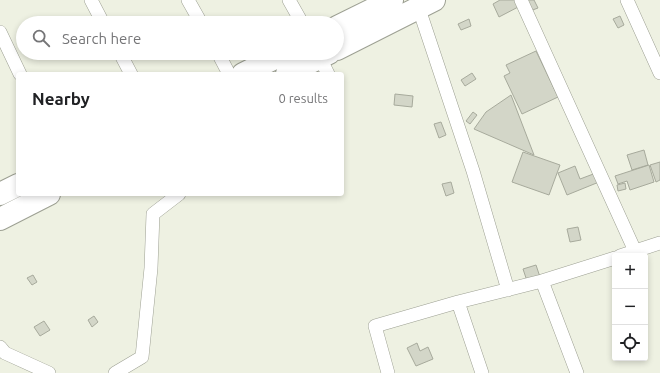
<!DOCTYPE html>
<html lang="en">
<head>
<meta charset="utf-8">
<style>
	:root { --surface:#fff; --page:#f2f2f2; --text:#202124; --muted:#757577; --line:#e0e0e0 }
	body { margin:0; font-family:Ubuntu,sans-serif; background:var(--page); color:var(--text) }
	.controls { position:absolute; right:12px; bottom:12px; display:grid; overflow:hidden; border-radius:4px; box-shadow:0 2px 6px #0003 }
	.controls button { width:36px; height:36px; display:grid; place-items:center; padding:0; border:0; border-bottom:1px solid var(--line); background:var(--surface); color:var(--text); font:20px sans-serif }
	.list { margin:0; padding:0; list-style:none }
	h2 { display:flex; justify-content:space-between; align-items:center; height:52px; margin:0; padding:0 16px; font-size:17px }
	h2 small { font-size:13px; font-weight:400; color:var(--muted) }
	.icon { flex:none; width:22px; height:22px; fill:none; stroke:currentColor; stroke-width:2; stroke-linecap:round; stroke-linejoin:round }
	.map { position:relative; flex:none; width:660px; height:373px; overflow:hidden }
	.search { position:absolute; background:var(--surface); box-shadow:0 2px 6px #0003; left:16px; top:16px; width:328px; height:44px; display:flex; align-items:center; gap:10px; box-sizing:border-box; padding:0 14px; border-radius:22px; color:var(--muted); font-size:15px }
	.panel { position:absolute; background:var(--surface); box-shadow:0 2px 6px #0003; left:16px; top:72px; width:328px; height:124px; border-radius:4px }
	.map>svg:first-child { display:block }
	.building { fill:#d3d6c8; stroke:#a7aa9c }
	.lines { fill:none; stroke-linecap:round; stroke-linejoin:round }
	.street-casing { stroke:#9da093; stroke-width:14 }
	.highway-casing { stroke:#9da093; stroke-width:24 }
	.street { stroke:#fff; stroke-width:13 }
	.highway { stroke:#fff; stroke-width:22 }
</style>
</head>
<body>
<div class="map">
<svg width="660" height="373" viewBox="0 0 660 373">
	<rect width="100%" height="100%" fill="#eef1e2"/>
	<!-- building -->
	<path class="building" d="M500,0H519L522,5L499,17L493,4Z
		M525,0H534L538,8L530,11Z
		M620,16L624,25L618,28L613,19Z
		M469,19L471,26L461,30L458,24Z
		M536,51L558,97L522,114L504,76L510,73L506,65Z
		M472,73L476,79L465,86L461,80Z
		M395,94L413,96L412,107L394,105Z
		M511,95L534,155L474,129L486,112Z
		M473,112L477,115L470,124L466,121Z
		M441,122L446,135L439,138L434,124Z
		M644,150L648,165L632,170L627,155Z
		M523,152L560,165L549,195L512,182Z
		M660,162V180L656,182L650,165Z
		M649,165L654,182L630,190L627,181L618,184L615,176Z
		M575,166L580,179L596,173L599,182L567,195L558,173Z
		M451,182L454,193L446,196L442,184Z
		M625,183L626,189L618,191L617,185Z
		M578,227L581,240L570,242L567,229Z
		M536,265L540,277L527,281L523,269Z
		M33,275L37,282L32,285L27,278Z
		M94,316L98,322L92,327L88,320Z
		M44,321L50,330L40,336L34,327Z
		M417,343L420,351L428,347L433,359L416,366L407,348Z"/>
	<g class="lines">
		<!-- street casing -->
		<g class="street-casing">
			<path id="street" d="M91,0L103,23
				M188,0L201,23
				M289,0L302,23
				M521,0L635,251
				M627,0L660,73
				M419,9L473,171L508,290
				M0,32L20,74
				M120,53L131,74
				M218,53L229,74
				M320,58L328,74
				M620,256L660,243
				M542,281L577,373
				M458,302L482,373
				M0,347L5,353L49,373
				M115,373L142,357L151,268L153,214L179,194
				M388,373L375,326L458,302L542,281L615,258"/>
		</g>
		<!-- highway casing -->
		<g class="highway-casing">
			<path id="highway" d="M337,27L392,0
				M337,49L434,0
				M243,74L285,53
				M287,74L329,53
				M0,194L18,185
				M0,219L49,194"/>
		</g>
		<!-- street -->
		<use href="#street" class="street"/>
		<!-- highway -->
		<use href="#highway" class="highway"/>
	</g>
</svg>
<div class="controls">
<button>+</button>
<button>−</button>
<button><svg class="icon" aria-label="locate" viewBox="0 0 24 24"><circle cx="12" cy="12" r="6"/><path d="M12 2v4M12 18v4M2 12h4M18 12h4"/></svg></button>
</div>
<div class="search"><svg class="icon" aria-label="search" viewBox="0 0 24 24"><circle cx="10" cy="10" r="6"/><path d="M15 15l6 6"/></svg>Search here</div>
<section class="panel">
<h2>Nearby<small>0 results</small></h2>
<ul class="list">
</ul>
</section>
</div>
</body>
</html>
